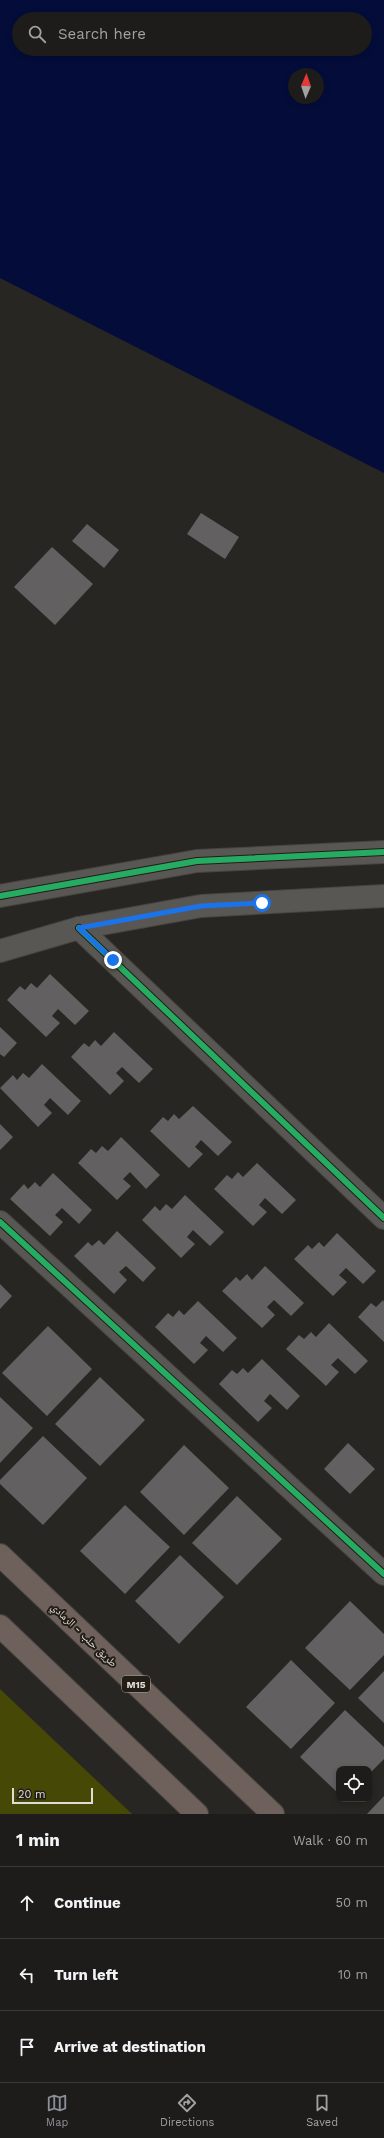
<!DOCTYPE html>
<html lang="en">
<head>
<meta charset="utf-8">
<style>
	:root { --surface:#1e1c1a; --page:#2b2927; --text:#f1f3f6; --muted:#a1a1a2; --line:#3c3a39; --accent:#8c9099 }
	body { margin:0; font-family:"Work Sans","Noto Naskh Arabic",sans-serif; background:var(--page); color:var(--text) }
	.controls { position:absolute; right:12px; bottom:12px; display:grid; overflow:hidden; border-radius:8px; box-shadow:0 2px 6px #0003 }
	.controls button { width:36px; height:36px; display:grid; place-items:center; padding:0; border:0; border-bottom:1px solid var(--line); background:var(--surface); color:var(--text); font:20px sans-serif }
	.compass { position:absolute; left:288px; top:68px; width:36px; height:36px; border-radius:50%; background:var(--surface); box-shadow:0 2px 6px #0003; rotate:2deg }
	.scale { position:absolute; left:12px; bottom:10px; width:81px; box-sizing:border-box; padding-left:4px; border:2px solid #e0ddd7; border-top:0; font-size:11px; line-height:14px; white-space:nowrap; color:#e0ddd7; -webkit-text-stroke:3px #221d15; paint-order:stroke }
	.stop { position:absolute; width:12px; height:12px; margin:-9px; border:3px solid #1a73e8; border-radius:50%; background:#fff }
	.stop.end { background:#1a73e8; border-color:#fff; box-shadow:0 1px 4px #0008 }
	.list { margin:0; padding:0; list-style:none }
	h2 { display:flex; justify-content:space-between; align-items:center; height:52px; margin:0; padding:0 16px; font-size:17px }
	h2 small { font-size:13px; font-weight:400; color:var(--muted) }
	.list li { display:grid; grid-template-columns:26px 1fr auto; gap:12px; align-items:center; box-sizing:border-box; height:72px; padding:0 16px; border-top:1px solid var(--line) }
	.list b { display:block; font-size:15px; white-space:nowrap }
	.list em { font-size:13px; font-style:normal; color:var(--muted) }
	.icon { flex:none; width:22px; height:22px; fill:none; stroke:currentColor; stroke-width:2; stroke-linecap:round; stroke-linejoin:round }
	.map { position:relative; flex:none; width:384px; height:1814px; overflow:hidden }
	.search { position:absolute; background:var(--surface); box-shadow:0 2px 6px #0003; left:12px; right:12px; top:12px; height:44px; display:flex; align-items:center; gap:10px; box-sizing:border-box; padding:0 14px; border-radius:22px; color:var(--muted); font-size:15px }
	.sheet { height:268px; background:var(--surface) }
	nav { display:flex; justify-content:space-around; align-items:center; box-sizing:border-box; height:56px; border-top:1px solid var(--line); background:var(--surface); font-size:11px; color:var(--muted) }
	nav a { display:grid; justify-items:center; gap:2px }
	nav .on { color:var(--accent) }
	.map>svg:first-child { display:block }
	.green { fill:#454905 }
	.water { fill:#040d3a; fill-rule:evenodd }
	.building { fill:#626060 }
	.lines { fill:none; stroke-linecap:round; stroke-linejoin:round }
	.street-casing { stroke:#464440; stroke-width:24 }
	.secondary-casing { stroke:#464440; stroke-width:24 }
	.highway-casing { stroke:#464440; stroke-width:24 }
	.street { stroke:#595753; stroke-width:22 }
	.secondary { stroke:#595753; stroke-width:22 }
	.highway { stroke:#6e605b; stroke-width:22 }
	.cycleway-casing { stroke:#221d15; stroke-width:8 }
	.cycleway { stroke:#26ab63; stroke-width:6 }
	.route { stroke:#1a73e8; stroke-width:5 }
	.labels { text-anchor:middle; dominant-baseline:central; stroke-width:4; stroke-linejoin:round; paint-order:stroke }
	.shield { fill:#221d15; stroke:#a7a39d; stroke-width:1 }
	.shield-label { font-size:10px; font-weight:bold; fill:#e0ddd7 }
	.street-label { font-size:11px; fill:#e0ddd7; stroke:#221d15 }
</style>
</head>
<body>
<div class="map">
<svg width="384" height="1814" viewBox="0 0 384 1814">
	<rect width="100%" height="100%" fill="#282622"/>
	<!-- green -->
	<path class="green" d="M0,1689L132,1814H0Z"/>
	<!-- water -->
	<path class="water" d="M0,0H384V473L0,278ZM19,19H365V49H19ZM294,74H318V98H294Z"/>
	<!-- building -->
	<path class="building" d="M201,513L239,537L225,559L187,534Z
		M87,524L119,550L104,568L72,541Z
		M52,547L93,584L55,625L14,587Z
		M50,974L89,1011L75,1025L58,1009L52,1016L60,1023L46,1037L7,1000L20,986L25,990L31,983L37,988Z
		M0,1027L17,1043L4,1057L0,1054Z
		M114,1032L153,1069L139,1083L122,1067L116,1073L124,1081L110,1095L71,1057L84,1043L89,1047L95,1040L101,1046Z
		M42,1064L81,1101L68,1115L50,1098L44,1105L52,1113L38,1127L0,1088L13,1075L17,1080L23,1073L29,1078Z
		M193,1106L232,1142L218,1156L201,1140L195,1147L203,1154L189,1168L150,1131L163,1117L168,1121L174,1114L179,1119Z
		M0,1124L13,1137L0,1150Z
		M121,1137L160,1175L146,1189L130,1172L123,1179L131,1186L117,1200L78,1163L91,1149L96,1153L102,1146L108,1151Z
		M257,1163L296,1200L282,1214L265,1198L259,1205L267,1212L253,1226L214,1189L227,1175L232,1179L238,1172L243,1177Z
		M53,1173L92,1210L79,1224L62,1208L55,1215L63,1222L50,1236L10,1199L24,1184L28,1189L35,1182L40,1187Z
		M185,1195L224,1232L210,1246L193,1230L187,1237L195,1244L181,1258L142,1220L155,1206L160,1211L166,1204L172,1209Z
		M117,1231L156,1268L143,1282L126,1266L119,1272L127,1280L114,1294L74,1256L88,1242L92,1246L99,1240L104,1245Z
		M337,1233L376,1271L363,1284L346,1268L339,1275L347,1282L333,1296L294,1259L308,1245L312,1249L319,1242L324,1247Z
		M265,1266L304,1303L291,1316L274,1300L267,1307L275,1315L262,1328L222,1291L236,1277L240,1281L247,1274L252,1280Z
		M0,1284L12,1296L0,1309Z
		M383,1300L384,1302V1342L358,1317L371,1303L376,1307Z
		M198,1301L237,1338L223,1352L206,1336L200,1343L208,1350L194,1364L155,1327L168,1313L173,1317L179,1310L184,1315Z
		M329,1323L368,1361L355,1374L338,1358L331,1365L339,1372L326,1386L286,1349L299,1335L304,1339L311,1332L316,1337Z
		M48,1326L92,1369L47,1416L2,1373Z
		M262,1359L300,1396L287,1410L270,1394L264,1401L272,1408L258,1422L219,1384L232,1370L237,1374L243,1368L248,1373Z
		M100,1377L145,1420L100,1466L55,1424Z
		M0,1397L33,1428L0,1463Z
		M43,1436L87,1478L43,1525L0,1484V1480Z
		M348,1443L375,1469L350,1494L324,1469Z
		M184,1445L229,1488L184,1535L140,1492Z
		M237,1496L282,1539L237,1585L192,1543Z
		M125,1505L170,1547L125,1594L80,1551Z
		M180,1555L224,1597L179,1644L135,1601Z
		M350,1601L384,1634V1655L350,1690L305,1648Z
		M291,1660L335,1703L291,1749L246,1707Z
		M384,1671V1723L358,1698Z
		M345,1710L384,1747V1759L369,1774V1769H339V1794L300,1757Z
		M384,1796V1814H367Z"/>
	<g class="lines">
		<!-- street casing -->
		<g class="street-casing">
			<path id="street" d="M79,928L384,1218
				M0,1222L384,1574"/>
		</g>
		<!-- secondary casing -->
		<g class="secondary-casing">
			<path id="secondary" d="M0,896L197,861L384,852
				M0,951L79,928L201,906L384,896"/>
		</g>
		<!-- highway casing -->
		<g class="highway-casing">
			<path id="highway" d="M0,1555L273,1814
				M0,1626L197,1814"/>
		</g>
		<!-- street -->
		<use href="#street" class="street"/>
		<!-- secondary -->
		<use href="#secondary" class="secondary"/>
		<!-- highway -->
		<use href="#highway" class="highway"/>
		<!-- cycleway casing -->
		<g class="cycleway-casing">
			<path id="cycleway" d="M0,896L197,861L384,852
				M79,928L384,1218
				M0,1222L384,1574"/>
		</g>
		<!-- cycleway -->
		<use href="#cycleway" class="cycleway"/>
	</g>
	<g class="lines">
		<!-- route -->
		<path class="route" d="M113,960L79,928L201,906L262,903"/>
	</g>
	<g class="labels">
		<!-- shield labels -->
		<rect class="shield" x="122" y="1676" width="28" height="16" rx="3"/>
		<g class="shield-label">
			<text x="136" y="1684">M15</text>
		</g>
		<!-- street labels -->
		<g class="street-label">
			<text transform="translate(84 1635) rotate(44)">طريق حلب - الرمادي</text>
		</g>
	</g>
</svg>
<div class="controls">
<button><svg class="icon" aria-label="locate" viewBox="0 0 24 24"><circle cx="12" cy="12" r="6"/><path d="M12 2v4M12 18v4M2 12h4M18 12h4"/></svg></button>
</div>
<svg class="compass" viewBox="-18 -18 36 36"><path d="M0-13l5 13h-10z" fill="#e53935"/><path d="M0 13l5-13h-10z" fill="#a1a1a2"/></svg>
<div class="scale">20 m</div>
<div class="stop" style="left:262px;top:903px"></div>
<div class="stop end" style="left:113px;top:960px"></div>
<div class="search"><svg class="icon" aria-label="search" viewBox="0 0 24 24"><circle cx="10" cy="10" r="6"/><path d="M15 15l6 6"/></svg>Search here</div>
</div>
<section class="sheet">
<h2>1 min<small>Walk · 60 m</small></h2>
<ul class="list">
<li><svg class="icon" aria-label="ahead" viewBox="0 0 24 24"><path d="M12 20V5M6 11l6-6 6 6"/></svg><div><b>Continue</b></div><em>50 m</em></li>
<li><svg class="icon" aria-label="left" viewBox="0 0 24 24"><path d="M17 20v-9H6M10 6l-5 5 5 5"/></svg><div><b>Turn left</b></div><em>10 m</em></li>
<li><svg class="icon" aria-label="arrive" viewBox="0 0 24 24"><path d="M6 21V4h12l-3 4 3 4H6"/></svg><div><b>Arrive at destination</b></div></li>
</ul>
</section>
<nav>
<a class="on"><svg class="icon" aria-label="map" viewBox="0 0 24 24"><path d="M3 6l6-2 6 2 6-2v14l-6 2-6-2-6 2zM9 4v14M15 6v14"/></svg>Map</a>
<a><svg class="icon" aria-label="directions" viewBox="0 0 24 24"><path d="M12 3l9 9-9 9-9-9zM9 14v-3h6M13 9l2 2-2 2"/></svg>Directions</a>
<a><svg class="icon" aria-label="saved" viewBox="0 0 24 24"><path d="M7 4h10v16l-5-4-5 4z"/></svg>Saved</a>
</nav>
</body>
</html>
